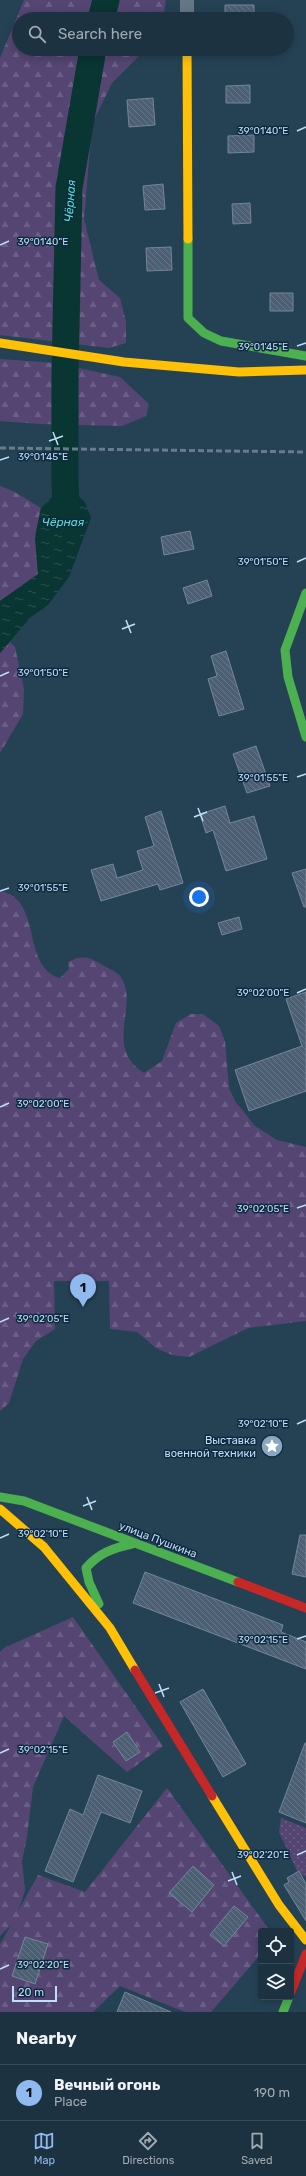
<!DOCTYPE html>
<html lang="en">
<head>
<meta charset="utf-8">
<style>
	:root { --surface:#1c3240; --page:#293e4b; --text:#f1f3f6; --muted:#a0aab1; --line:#3a4d59; --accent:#90b9f0 }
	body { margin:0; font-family:Rubik,sans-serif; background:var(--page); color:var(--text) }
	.controls { position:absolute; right:12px; bottom:12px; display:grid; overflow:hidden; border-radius:4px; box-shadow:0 2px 10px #0003 }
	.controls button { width:36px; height:36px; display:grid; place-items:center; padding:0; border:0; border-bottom:1px solid var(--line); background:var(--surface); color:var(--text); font:20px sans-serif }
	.scale { position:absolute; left:12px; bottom:10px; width:45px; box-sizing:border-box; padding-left:4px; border:2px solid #bfdffa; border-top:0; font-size:11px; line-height:14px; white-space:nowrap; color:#bfdffa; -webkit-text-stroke:3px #0f2a3f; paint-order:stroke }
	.you { position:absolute; left:199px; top:897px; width:14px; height:14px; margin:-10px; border:3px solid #fff; border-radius:50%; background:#1a73e8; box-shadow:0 0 0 6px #1a73e833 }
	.badge { display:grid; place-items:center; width:26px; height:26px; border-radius:50%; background:var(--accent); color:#111; font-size:13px; font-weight:700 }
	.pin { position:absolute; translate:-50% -33px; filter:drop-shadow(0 1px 2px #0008) }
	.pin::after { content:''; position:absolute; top:21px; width:14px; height:12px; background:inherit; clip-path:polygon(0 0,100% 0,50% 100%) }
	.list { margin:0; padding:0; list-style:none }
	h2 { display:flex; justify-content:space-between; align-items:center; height:52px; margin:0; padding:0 16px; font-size:17px }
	h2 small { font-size:13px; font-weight:400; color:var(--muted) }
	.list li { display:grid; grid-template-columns:26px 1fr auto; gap:12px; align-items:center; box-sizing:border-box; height:56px; padding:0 16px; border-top:1px solid var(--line) }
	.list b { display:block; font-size:15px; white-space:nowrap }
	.list p { margin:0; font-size:13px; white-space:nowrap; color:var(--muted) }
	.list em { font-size:13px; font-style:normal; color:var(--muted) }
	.icon { flex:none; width:22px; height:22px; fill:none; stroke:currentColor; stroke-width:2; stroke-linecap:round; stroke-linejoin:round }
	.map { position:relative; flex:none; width:306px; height:2012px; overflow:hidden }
	.search { position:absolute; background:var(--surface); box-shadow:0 2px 10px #0003; left:12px; right:12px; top:12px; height:44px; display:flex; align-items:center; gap:10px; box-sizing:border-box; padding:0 14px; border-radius:22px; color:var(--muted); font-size:15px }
	.sheet { height:108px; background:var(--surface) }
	nav { display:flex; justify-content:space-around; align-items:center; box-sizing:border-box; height:56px; border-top:1px solid var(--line); background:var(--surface); font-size:11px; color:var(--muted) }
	nav a { display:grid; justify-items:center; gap:2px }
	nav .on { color:var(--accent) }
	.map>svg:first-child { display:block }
	.grass { fill:url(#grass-dots) }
	.forest { fill:url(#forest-firs) }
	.water { fill:url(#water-ripples) }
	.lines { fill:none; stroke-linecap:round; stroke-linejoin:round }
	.river { stroke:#093532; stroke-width:27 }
	.building { fill:url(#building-back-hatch); stroke:#73869b }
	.street { stroke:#647785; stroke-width:14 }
	.fast { stroke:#4caf50; stroke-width:9 }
	.slow { stroke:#ffc107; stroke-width:9 }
	.jam { stroke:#c62828; stroke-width:9 }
	.rail { stroke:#687c8b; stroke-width:3; stroke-dasharray:6 3; stroke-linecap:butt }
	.ticks { fill:none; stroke:#bfdffa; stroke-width:1.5 }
	.labels { text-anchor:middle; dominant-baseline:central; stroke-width:3; stroke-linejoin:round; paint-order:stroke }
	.poi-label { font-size:11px; fill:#bfdffa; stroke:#0f2a3f; text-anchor:end }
	.street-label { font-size:11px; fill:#bfdffa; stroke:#0f2a3f }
	.water-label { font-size:12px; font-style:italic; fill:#56dfce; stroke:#0f2a3f }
	.ticks-label { font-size:10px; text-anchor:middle; fill:#bfdffa; stroke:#0f2a3f; stroke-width:3; stroke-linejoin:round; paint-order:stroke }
</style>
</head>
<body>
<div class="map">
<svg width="306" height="2012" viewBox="0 0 306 2012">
	<defs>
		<pattern id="grass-dots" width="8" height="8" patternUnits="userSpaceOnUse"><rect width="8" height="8" fill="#554572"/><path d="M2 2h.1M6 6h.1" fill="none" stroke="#6c5f87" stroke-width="1.8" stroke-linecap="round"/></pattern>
		<pattern id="forest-firs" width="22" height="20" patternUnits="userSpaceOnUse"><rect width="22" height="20" fill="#554572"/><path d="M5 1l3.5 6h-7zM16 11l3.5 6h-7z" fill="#6c5f87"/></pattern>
		<pattern id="water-ripples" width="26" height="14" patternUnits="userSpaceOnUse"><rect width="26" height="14" fill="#093532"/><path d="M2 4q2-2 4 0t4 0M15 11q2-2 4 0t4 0" fill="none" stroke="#2b5251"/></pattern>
		<pattern id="building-back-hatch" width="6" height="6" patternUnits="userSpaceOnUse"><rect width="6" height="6" fill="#4c5f73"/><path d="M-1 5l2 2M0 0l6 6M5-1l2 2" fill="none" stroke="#647688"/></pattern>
	</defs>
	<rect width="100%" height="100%" fill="#254255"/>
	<!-- grass -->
	<path class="grass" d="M281,1818L306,1828V1877L298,1873L279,1832Z"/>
	<!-- forest -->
	<path class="forest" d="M24,0H166L163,19H19V49H146L112,83L92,124L84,219L99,280L120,298L126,322V343L109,348L0,335V58Z
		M0,359L55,363L120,377L149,404L146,416L122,426L40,424L0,421Z
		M0,486L13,491L41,508L35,537L38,574L0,601Z
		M10,642L15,647L24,689L23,714L0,753V653Z
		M0,891C43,898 21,968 60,978L69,969L68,962C80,956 87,956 99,963C105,967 116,971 120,976C141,1004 102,1046 144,1073L162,1061L176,1023L191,1014H203L219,1026L225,1041L229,1088L235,1101L255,1126L277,1140L306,1147V1321L248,1328L189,1357L172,1355L156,1348L137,1332L110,1329L109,1281H54L55,1329L36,1341L23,1359L9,1403L0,1411Z
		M73,1617L163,1746L127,1772L64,1716L33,1787L27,1837L22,1861L25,1891L18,1911L38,1875L85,1892L167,1788L270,1931H261V1954L211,2012H185L120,1986L93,2012H0V1944L11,1925L0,1936V1652L4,1648Z"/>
	<!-- water -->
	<path class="water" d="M65,484L85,502L91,518L69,577L48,605L31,617L0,653V601L38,574L35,537L41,508Z"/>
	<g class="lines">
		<!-- river -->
		<path class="river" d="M101,19L106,0
			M67,521L65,484V373L69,188L93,49"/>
	</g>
	<!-- building -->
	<path class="building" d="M225,5H254V19H225Z
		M250,85V103H226V86Z
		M153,98L155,125L129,127L127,100Z
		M254,135V152L228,153V136Z
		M163,184L165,209L145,210L143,186Z
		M250,203L251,223L233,224L232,204Z
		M171,247L172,270L147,271L146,248Z
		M270,293H293V311H270Z
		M190,531L194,549L164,555L161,537Z
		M207,580L212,596L188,604L183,588Z
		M226,651L244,709L219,716L208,679L217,676L211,656Z
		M256,746L270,786L247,793L233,754Z
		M225,806L230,823L254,816L267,859L226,871L213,830L206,833L200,814Z
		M161,811L183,883L160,890L158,884L101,901L91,870L113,864L117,878L143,870L137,851L154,846L145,817Z
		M306,869V907H304L292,873Z
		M239,917L242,929L222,935L218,923Z
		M306,992V1091L249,1111L235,1070L302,1046L286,999Z
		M300,1535H306V1577L292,1574Z
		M145,1572L283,1625L281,1632L306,1642V1669L133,1603Z
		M203,1689L246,1764L223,1777L180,1702Z
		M127,1732L140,1752L126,1761L113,1742Z
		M305,1743H306V1823L279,1812Z
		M98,1775L142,1791L130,1823L101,1812L73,1882L45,1871L70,1809L83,1815Z
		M193,1866L214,1885L192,1912L169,1893Z
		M299,1871L306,1884V1921L284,1885L289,1882L287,1878Z
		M234,1906L248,1917L224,1946L210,1935Z
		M25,1937L48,1944L35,1984L12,1976Z
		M125,1992L171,2012H117Z"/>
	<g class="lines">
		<!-- street -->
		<path class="street" d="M187,0V19"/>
		<!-- fast -->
		<path class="fast" d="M188,239V318L204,333L221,341L306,356
			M306,593L285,650L288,677L306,737
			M0,1497L24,1501L238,1582
			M99,1604L89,1582L86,1568C99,1553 113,1548 132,1544
			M283,2012L289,1997"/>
		<!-- slow -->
		<path class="slow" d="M187,49L188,239
			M0,343L124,362L239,372L306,370
			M0,1509L44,1547L110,1628L135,1670
			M212,1796L279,1905L306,1940"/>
		<!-- jam -->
		<path class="jam" d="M238,1582L306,1608
			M135,1670L212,1796
			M291,1992L306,1954"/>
		<!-- rail -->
		<path class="rail" d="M0,448L306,452"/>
	</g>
	<!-- ticks -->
	<path class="ticks" d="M297,131L306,127M0,245L9,241M297,346L306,343M53,432L58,445M49,441L63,436M0,460L9,457M297,562L306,558M126,620L131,633M122,629L135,624M0,676L9,672M297,777L306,774M198,808L203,821M194,817L207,812M0,891L9,888M297,993L306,989M0,1107L9,1103M297,1208L306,1205M0,1322L9,1318M297,1424L306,1420M87,1497L92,1510M83,1506L96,1501M0,1538L9,1534M297,1639L306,1636M159,1684L164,1697M155,1693L169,1688M0,1753L9,1749M297,1855L306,1851M232,1872L237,1885M228,1881L241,1876M0,1969L9,1965"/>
	<!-- icons -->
	<defs>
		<g id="sight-disc" transform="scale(1.15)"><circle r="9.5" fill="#89a8c0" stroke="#0f2a3f"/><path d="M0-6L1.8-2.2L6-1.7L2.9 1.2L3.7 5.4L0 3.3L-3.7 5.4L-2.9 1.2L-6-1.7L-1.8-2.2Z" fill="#fff"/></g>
	</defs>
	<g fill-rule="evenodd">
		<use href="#sight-disc" x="272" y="1446"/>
	</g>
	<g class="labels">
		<!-- poi labels -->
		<g class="poi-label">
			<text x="256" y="1440">Выставка<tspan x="256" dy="13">военной техники</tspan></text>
		</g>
		<!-- street labels -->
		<g class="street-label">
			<text transform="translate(158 1540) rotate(21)">улица Пушкина</text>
		</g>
		<!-- water labels -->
		<g class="water-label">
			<text transform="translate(70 201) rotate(-86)">Чёрная</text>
			<text x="63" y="522">Чёрная</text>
		</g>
	</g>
	<g class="ticks-label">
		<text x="263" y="134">39°01'40"E</text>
		<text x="43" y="245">39°01'40"E</text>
		<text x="263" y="350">39°01'45"E</text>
		<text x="43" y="460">39°01'45"E</text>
		<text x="263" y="565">39°01'50"E</text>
		<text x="43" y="676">39°01'50"E</text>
		<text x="263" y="781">39°01'55"E</text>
		<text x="43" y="891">39°01'55"E</text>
		<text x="263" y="996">39°02'00"E</text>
		<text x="43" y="1107">39°02'00"E</text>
		<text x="263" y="1212">39°02'05"E</text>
		<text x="43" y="1322">39°02'05"E</text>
		<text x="263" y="1427">39°02'10"E</text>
		<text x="43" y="1537">39°02'10"E</text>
		<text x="263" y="1643">39°02'15"E</text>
		<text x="43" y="1753">39°02'15"E</text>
		<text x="263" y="1858">39°02'20"E</text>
		<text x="43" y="1968">39°02'20"E</text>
	</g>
</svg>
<div class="controls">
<button><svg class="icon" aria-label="locate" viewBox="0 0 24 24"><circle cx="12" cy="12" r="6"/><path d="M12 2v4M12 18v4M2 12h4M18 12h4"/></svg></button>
<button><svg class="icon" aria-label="layers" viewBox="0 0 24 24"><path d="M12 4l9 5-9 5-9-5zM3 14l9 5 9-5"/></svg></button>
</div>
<div class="scale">20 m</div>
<div class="you"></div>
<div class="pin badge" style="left:83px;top:1307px">1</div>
<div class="search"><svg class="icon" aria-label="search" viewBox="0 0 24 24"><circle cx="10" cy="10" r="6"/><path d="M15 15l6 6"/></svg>Search here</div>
</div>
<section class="sheet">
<h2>Nearby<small></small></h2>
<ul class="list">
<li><span class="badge">1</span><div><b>Вечный огонь</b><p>Place</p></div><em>190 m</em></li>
</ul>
</section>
<nav>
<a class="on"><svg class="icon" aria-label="map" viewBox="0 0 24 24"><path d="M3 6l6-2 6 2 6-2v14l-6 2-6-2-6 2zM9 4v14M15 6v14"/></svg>Map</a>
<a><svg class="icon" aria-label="directions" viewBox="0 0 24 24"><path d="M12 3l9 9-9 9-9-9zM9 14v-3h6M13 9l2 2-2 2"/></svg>Directions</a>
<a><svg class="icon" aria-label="saved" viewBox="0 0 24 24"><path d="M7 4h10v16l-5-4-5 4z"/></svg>Saved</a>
</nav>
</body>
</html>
